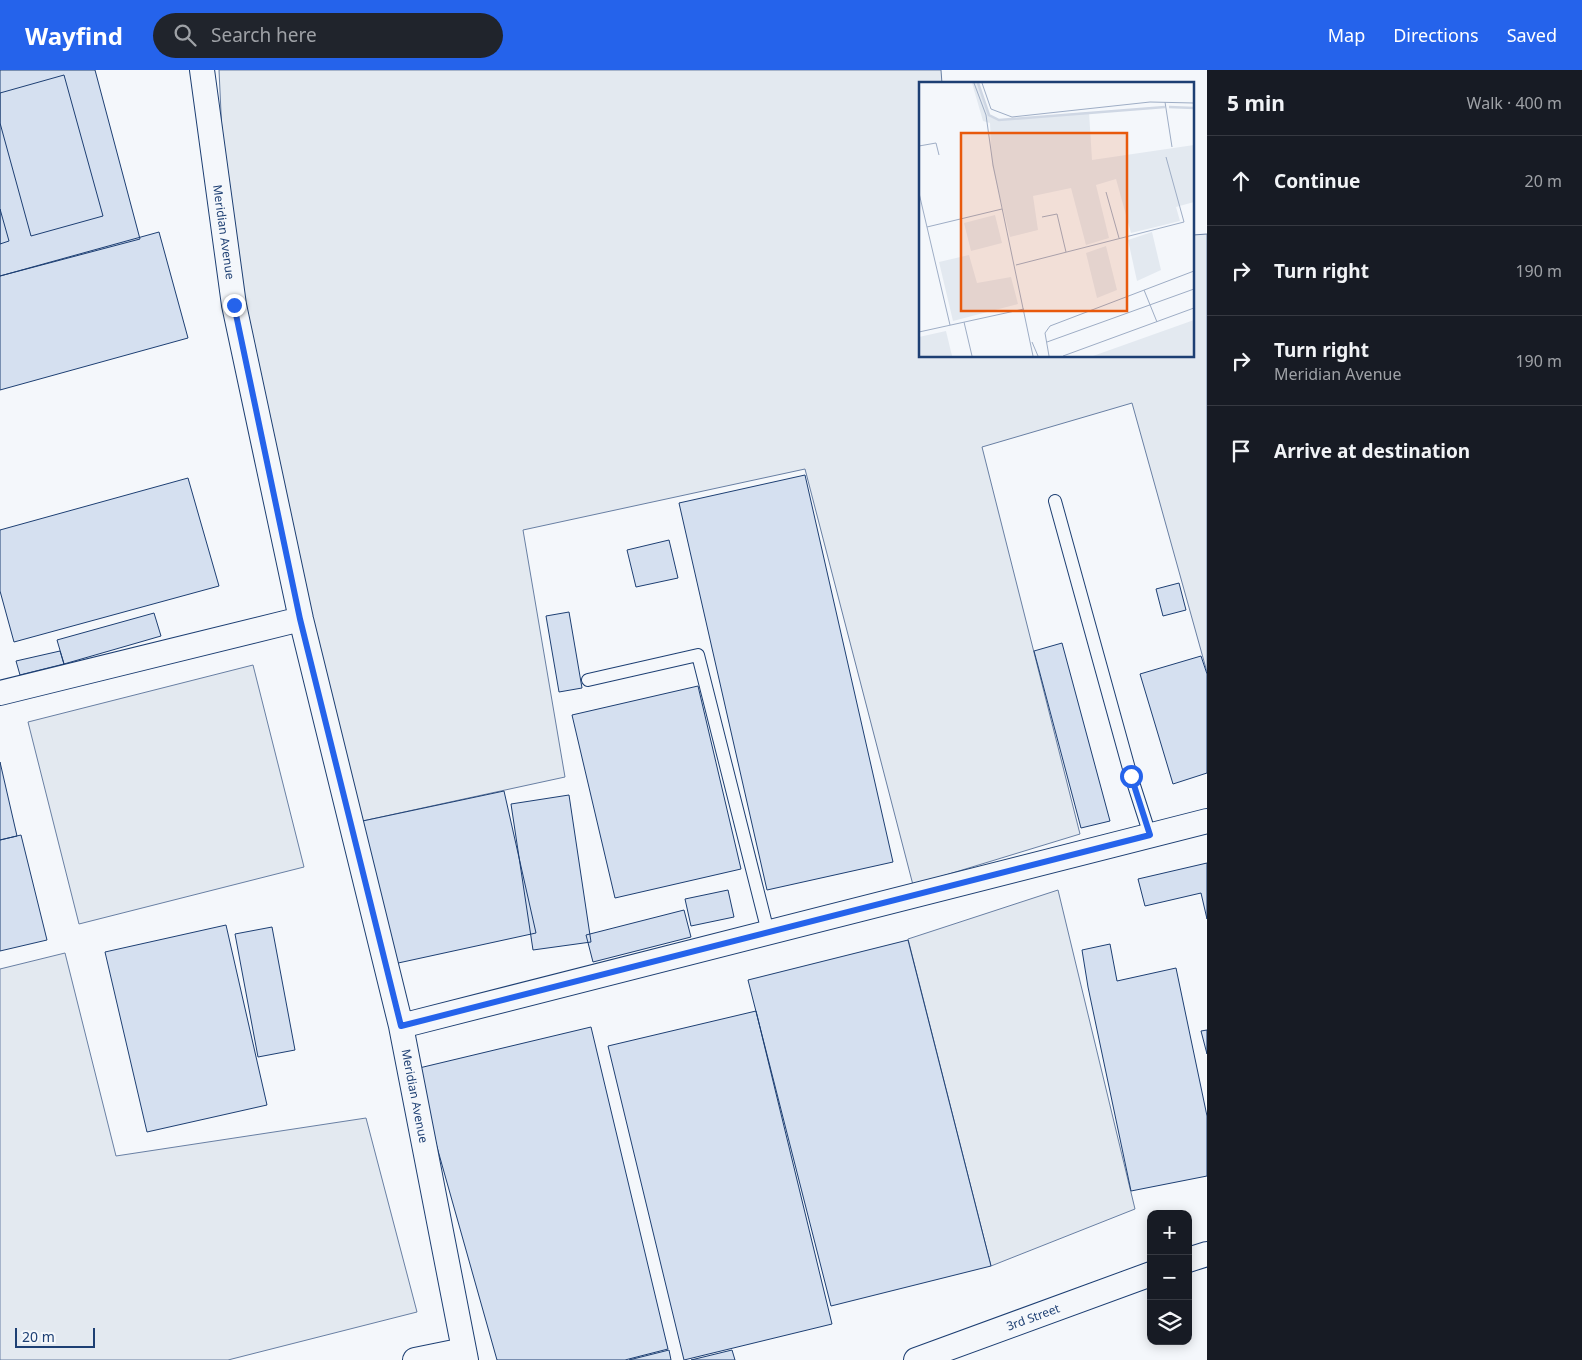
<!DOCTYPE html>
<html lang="en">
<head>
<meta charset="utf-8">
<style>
	:root { --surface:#171b24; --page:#20242c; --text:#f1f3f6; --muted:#9ea1a6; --line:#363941; --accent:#2563eb }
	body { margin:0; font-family:"Noto Sans",sans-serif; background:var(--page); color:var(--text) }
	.controls { position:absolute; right:15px; bottom:15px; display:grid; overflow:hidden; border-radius:10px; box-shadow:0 2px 12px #0003 }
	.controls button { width:45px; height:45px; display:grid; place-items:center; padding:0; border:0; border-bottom:1px solid var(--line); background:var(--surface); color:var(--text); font:25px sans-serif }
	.scale { position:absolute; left:15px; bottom:12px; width:80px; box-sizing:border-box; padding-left:5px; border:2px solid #1d3f73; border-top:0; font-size:14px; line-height:18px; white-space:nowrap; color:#1d3f73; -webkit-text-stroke:4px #f4f7fb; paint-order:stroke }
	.stop { position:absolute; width:15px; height:15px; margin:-11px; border:4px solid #2563eb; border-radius:50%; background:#fff }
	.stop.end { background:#2563eb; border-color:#fff; box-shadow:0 1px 5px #0008 }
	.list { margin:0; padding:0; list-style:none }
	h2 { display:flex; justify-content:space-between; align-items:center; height:65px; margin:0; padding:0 20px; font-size:21px }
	h2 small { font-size:16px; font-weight:400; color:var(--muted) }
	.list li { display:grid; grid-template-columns:32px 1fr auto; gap:15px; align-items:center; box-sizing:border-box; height:90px; padding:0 20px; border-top:1px solid var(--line) }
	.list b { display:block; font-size:19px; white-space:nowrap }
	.list p { margin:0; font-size:16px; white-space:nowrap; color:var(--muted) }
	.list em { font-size:16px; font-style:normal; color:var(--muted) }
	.icon { flex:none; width:28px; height:28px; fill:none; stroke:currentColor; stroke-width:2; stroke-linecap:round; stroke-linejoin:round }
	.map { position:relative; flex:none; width:1207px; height:1290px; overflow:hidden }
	header { display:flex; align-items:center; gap:30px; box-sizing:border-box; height:70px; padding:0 25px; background:var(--accent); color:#fff }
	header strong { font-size:24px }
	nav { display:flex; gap:28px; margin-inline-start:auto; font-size:18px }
	.search { width:350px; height:45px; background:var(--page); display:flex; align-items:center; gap:12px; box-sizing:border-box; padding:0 18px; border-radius:28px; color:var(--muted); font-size:19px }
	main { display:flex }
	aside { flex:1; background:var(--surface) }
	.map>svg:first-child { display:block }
	.green { fill:#e3e9f0; stroke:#687fa3 }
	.building { fill:#d5e0f0; stroke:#1d3f73 }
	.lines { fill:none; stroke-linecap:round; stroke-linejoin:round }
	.lane-casing { stroke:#1d3f73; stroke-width:14 }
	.street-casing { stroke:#1d3f73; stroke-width:26 }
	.lane { stroke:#f4f7fb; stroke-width:12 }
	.street { stroke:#f4f7fb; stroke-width:24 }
	.route { stroke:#2563eb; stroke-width:6 }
	.labels { text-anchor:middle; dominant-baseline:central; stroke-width:4; stroke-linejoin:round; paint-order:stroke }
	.street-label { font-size:12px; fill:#1d3f73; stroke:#f4f7fb }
	.inset-river { fill:none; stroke:#cfd7e4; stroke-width:2.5 }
	.inset-road { fill:none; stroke:#9eadc5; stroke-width:1 }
	.view { fill:#e8590c; fill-opacity:0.15; stroke:#e8590c; stroke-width:2.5 }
	.inset-edge { fill:none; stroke:#1d3f73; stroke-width:2.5 }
</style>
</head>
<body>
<header>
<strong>Wayfind</strong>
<div class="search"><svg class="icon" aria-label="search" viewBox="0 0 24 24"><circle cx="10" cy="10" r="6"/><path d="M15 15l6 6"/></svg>Search here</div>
<nav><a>Map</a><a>Directions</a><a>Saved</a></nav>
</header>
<main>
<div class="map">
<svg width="1207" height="1290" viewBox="0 0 1207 1290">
	<rect width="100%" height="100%" fill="#f4f7fb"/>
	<!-- green -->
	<path class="green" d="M219,0H941L942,14H921V286H1193V165L1207,164V602L1132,333L982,377L1080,764L913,815L805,399L523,460L565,707L358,752L230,234Z
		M253,595L304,797L79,854L28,652Z
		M1058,820L1135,1139L991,1196L908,869Z
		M65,883L116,1086L366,1048L417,1242L228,1290H0V899Z"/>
	<!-- building -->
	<path class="building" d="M0,0H95L140,169L0,206Z
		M64,5L103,146L31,166L0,53V23Z
		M0,139L9,171L0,174Z
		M159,162L188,268L0,320V206Z
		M805,405L893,792L767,820L679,433Z
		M188,408L219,516L14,572L0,521V460Z
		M669,470L678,508L636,517L627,480Z
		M1179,513L1186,540L1163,546L1156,519Z
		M569,542L582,618L559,622L546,546Z
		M154,543L161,566L64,594L57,570Z
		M1062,573L1110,751L1081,758L1034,581Z
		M60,581L64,594L20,605L16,591Z
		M1201,586L1207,604V703L1173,714L1140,604Z
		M698,616L741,799L615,828L572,645Z
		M0,692L17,766L0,770Z
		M504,721L536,863L389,895L358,752Z
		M569,725L591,872L533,880L511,734Z
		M21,765L47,870L0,881V770Z
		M1207,793V849L1201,823L1145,836L1138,809Z
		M728,820L734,847L691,856L685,829Z
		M684,840L691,867L593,892L586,865Z
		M226,855L267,1035L147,1062L105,882Z
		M272,857L295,980L258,987L235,864Z
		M908,870L991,1196L831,1236L748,910Z
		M1110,874L1117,911L1176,898L1207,1046V1106L1131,1121L1088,917L1082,880Z
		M756,941L832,1254L684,1290L608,976Z
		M591,957L668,1279L625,1290H497L415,999Z
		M1207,960V984L1201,961Z
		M669,1280L671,1290H629Z
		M732,1280L735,1290H691Z"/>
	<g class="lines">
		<!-- lane casing -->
		<g class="lane-casing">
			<path id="lane" d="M1055,431L1131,706L1150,765
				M588,610L698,585L768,862"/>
		</g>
		<!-- street casing -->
		<g class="street-casing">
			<path id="street" d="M202,0L234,235L301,549L401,956L466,1290
				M0,623L301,549
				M401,956L1207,751
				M1188,1190L1207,1184
				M415,1290L464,1280
				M916,1290L1151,1204"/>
		</g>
		<!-- lane -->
		<use href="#lane" class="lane"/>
		<!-- street -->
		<use href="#street" class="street"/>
	</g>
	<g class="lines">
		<!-- route -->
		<path class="route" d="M234,235L300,549L401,956L1150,765L1131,706"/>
	</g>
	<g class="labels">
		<!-- street labels -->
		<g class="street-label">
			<text transform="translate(224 162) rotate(82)">Meridian Avenue</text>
			<text transform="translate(415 1026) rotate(79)">Meridian Avenue</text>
			<text transform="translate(1033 1247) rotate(-20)">3rd Street</text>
		</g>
	</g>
	<!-- overview -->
	<g transform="translate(919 12)">
		<rect width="275" height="275" fill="#f4f7fb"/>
		<path d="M53,1H60L70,33L80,38L170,30L173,78L275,63V120L257,125L261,139L212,151L197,97L177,103L190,156L167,163L152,106L114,114L119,148L91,155L73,83L71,41L64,39ZM76,133L83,161L52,169L45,141ZM233,150L242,188L218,199L209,158ZM187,164L198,208L178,216L167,171ZM50,173L58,201L92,195L99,222L34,239L20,180ZM275,238V274H174ZM27,249L33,274H0V255Z" fill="#e3e9f0"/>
		<path class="inset-river" d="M59,1L70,33L80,38L246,25M250,25L275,26"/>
		<path class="inset-road" d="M55,1L67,33L74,83L114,274M63,1L72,27L93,35L231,20L275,21M246,20L253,65M0,64L17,61L20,73M187,110L200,156M0,111L31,243M123,135L138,132L147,170M8,145L83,127M97,183L265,140L247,75M225,208L238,240M45,240L53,274M0,250L105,227M113,260L119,274M128,260L275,207M130,274L126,251L131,244L275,189M144,274L275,226"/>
		<path class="view" d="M42,51H208V229H42Z"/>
		<rect width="275" height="275" class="inset-edge"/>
	</g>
</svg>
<div class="controls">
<button>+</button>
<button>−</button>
<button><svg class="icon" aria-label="layers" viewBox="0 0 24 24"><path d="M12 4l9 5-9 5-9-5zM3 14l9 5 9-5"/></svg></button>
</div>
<div class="scale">20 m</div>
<div class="stop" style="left:1131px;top:706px"></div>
<div class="stop end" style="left:234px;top:235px"></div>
</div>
<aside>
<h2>5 min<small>Walk · 400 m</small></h2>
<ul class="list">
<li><svg class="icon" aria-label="ahead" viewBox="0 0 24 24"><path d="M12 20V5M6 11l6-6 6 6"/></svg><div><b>Continue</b></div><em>20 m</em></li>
<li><svg class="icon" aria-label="right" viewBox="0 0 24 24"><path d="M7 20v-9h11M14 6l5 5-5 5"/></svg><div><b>Turn right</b></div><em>190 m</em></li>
<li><svg class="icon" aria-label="right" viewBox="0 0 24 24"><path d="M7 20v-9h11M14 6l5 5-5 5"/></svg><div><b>Turn right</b><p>Meridian Avenue</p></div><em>190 m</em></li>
<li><svg class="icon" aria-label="arrive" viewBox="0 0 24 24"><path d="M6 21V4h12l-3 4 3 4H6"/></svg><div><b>Arrive at destination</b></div></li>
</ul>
</aside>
</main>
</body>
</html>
